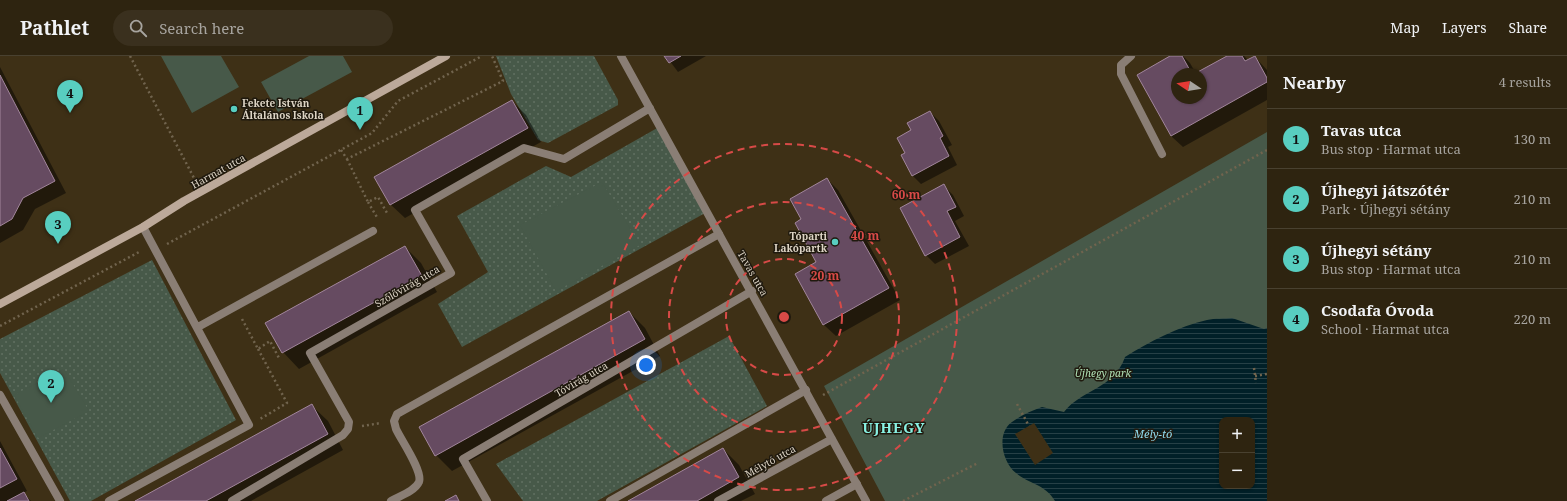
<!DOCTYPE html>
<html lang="en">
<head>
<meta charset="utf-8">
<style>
	:root { --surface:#2e2410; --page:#3a301e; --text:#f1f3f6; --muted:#a7a49f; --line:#494130; --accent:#58cec0 }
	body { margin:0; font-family:"Noto Serif",serif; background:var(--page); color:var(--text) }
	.controls { position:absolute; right:12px; bottom:12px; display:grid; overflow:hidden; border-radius:8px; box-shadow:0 1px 3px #0004 }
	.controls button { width:36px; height:36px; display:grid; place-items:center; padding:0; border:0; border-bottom:1px solid var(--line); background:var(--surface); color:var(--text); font:20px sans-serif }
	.compass { position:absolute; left:1171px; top:12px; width:36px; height:36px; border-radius:50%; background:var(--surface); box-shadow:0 1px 3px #0004; rotate:282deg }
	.you { position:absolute; left:646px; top:309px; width:14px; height:14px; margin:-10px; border:3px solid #fff; border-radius:50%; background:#1a73e8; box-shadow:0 0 0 6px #1a73e833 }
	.badge { display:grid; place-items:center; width:26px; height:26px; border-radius:50%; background:var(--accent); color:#111; font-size:13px; font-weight:700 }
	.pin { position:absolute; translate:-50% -33px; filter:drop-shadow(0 1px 2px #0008) }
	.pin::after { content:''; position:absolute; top:21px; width:14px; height:12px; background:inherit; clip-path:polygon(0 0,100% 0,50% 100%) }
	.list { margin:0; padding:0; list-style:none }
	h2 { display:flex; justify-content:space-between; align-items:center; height:52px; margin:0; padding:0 16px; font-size:17px }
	h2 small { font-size:13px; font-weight:400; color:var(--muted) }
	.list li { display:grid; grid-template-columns:26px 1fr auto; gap:12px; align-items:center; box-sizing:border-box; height:60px; padding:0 16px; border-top:1px solid var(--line) }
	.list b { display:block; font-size:15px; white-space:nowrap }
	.list p { margin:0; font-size:13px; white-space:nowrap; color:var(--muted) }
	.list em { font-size:13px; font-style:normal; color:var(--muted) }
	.icon { flex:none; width:22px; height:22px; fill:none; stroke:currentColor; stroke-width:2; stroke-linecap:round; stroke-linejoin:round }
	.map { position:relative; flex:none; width:1267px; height:445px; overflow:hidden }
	header { display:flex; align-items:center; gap:24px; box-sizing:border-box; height:56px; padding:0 20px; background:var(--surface); border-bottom:1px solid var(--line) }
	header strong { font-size:19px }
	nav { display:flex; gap:22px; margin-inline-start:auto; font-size:14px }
	.search { width:280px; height:36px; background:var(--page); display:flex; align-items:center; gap:10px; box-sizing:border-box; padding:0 14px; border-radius:22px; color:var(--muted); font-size:15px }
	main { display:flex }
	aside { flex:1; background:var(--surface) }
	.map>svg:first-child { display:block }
	.grass { fill:url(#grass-dots) }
	.park { fill:#475949; fill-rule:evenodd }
	.water { fill:url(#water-rules); fill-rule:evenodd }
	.pier { fill:#3e3016 }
	.shadow { fill:#0007 }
	.building { fill:#664b61; stroke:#a2869c }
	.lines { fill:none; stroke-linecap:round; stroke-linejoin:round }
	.path { stroke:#71644e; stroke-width:2.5; stroke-dasharray:2 3; stroke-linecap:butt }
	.lane { stroke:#8a7e75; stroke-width:8 }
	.street { stroke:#8a7e75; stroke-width:8 }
	.secondary { stroke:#bca99a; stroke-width:8 }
	.ring { fill:none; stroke:#d74a47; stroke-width:2; stroke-dasharray:7 5 }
	.poi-dot { fill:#58cec0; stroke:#1f190e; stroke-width:1.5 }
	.labels { text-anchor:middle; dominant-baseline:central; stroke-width:3; stroke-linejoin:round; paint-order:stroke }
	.poi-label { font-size:10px; font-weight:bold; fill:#ddd4c5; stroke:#1f190e; text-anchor:start }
	.street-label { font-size:10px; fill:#ddd4c5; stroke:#1f190e }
	.park-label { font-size:10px; font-style:italic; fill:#b1e3b7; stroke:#1f190e }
	.water-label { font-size:11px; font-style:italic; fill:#8fdaee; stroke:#1f190e }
	.district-label { font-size:14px; font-weight:bold; letter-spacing:1px; fill:#89f2e4; stroke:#1f190e }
	.centre { fill:#d74a47; stroke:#1f190e; stroke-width:2 }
	.ring-label { font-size:12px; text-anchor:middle; font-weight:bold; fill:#d74a47; stroke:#1f190e; stroke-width:3; stroke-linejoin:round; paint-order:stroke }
</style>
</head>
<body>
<header>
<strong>Pathlet</strong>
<div class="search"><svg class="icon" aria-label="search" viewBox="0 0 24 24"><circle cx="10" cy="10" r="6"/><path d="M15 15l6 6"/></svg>Search here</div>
<nav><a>Map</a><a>Layers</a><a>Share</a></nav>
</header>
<main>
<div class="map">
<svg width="1267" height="445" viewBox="0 0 1267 445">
	<defs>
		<pattern id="grass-dots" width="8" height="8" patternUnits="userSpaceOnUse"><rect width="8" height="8" fill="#475949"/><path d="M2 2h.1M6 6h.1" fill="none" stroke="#617062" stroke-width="1.8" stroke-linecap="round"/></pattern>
		<pattern id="water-rules" width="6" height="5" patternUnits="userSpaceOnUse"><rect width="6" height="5" fill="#012028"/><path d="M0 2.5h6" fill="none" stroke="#264046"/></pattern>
	</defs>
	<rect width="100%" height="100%" fill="#3e3016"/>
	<!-- grass -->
	<path class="grass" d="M496,0H594L618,44V49L548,87L538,84L511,38Z
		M659,71L707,156L462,291L438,248L488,216L457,160L546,110L571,121Z
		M152,204L236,364L91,445H70L0,317V283Z
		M729,280L767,350L597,445H523L496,408Z"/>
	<!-- park -->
	<path class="park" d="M161,0H221L239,31L192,57Z
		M309,0H343L352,16L278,56L261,26Z
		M1267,76V445H885L824,330ZM1222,364H1252V430H1222Z
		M602,126L640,189L556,235L520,169Z
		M64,313L89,355L38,382L14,339Z"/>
	<!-- water -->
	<path class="water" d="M1232,262L1264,273L1267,272V445H1055C1045,428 1029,428 1016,417C1002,406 996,377 1012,366C1021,359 1032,355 1042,351L1064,356C1082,333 1114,333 1125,301C1149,286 1179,270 1207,264C1215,262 1224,263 1232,262ZM1222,364H1252V430H1222Z"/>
	<!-- pier -->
	<path class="pier" d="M1034,367L1053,397L1035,409L1015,378Z"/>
	<!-- shadow -->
	<path class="shadow" d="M666,0H706L678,16Z
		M1172,0H1183L1190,7L1196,18H1177V42H1201V18H1196L1229,0H1244L1248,4L1254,0L1267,14V44L1183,91L1171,80Z
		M0,11L66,137L35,153L23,174L0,187Z
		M512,45L526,59L541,86L405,162L390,148Z
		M930,56L939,65L952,89L948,91L957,109L921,128L912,119L906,97L912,75Z
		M827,123L838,134L900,244L836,280L824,269L796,218L818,206L802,163Z
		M944,130L953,139L964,160L955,165L969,190L935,208L926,199Z
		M405,191L421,207L437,236L299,313L283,296Z
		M629,256L645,272L660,300L452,415L436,399Z
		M311,349L328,365L343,394L251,445H137Z
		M0,385L27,435L23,437L31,445H0Z
		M723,393L739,409L755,438L741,445H631Z"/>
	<!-- building -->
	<path class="building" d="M664,0H681L669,7Z
		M1170,0H1182L1192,18H1177V42H1201V18H1194L1227,0H1242L1245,5L1255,0L1267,22V26L1171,80L1137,19Z
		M0,19L55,125L23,142L12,163L0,170Z
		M512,44L528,72L390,149L374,121Z
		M930,55L943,80L940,82L949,100L912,120L901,99L905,97L897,82L911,74L907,67Z
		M827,122L889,232L823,269L795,218L816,206L795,167L801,163L790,143Z
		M944,128L956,151L947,155L960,181L925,200L900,152Z
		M405,190L422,220L282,297L265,267Z
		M629,255L645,283L435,400L419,371Z
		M312,348L328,378L206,445H135Z
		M0,392L17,423L0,432Z
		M723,392L739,421L697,445H628Z
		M24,436L29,445H7Z
		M456,439L459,445H445Z"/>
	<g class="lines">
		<!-- path -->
		<path class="path" d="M130,0L194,122
			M341,94L347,103L503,25L492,0
			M347,103L368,146L378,141L387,157
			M368,146L378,163
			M167,188L372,77L398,45L482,0
			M242,263L258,293L270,285L280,304
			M0,270L141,195
			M258,293L287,347L260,363
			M1254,312L1256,327
			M1255,320L1267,318
			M823,339L1267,94
			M1017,348L1029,370
			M362,370L381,367
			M903,445L978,407"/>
		<!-- lane -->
		<path class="lane" d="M1131,0L1121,9V18L1162,98
			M198,271L373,175
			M109,445L249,369L143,171
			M391,445C400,440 415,435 419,426C423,415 401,384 396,373L394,365L397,358L719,178
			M610,445L806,334
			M826,445L857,428"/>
		<!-- street -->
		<path class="street" d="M621,0L866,445
			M0,339L60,445
			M232,445L343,379L348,373L349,366L310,297L451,217L415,154L524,92L564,103L650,52
			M487,445L463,403L752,235
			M718,445L832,383"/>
		<!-- secondary -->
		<path class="secondary" d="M0,248L143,171L184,145L446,0"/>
	</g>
	<!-- distance rings -->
	<g class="ring">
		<circle cx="784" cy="261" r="58"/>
		<circle cx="784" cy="261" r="115"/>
		<circle cx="784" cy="261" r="173"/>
	</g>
	<!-- markers -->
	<g class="poi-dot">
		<circle cx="234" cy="53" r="4"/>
		<circle cx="835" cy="186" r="4"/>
	</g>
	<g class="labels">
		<!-- poi labels -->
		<g class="poi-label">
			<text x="242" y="47">Fekete István<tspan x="242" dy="12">Általános Iskola</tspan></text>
			<text x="827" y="180" text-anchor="end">Tóparti<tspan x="827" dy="12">Lakópartk</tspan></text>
		</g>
		<!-- street labels -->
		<g class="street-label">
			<text transform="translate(218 115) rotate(-29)">Harmat utca</text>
			<text transform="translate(753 217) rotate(60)">Tavas utca</text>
			<text transform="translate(407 230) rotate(-30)">Szőlővirág utca</text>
			<text transform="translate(581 323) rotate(-30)">Tóvirág utca</text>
			<text transform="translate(770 405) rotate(-29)">Mélytó utca</text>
		</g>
		<!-- park labels -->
		<g class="park-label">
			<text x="1103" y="317">Újhegy park</text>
		</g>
		<!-- water labels -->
		<g class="water-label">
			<text x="1153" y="377">Mély-tó</text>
		</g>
		<!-- district labels -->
		<g class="district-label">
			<text x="894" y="371">ÚJHEGY</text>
		</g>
	</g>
	<circle cx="784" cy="261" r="6" class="centre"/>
	<g class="ring-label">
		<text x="906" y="143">60 m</text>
		<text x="865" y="184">40 m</text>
		<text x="825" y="224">20 m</text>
	</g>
</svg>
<div class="controls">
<button>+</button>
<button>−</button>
</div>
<svg class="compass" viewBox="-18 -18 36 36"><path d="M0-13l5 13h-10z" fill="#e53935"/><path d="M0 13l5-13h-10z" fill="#a7a49f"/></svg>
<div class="you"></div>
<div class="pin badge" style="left:360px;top:74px">1</div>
<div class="pin badge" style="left:51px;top:347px">2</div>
<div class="pin badge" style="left:58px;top:188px">3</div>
<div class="pin badge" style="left:70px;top:57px">4</div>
</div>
<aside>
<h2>Nearby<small>4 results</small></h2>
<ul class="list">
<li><span class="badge">1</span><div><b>Tavas utca</b><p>Bus stop · Harmat utca</p></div><em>130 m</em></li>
<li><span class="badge">2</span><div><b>Újhegyi játszótér</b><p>Park · Újhegyi sétány</p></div><em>210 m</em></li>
<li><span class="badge">3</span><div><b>Újhegyi sétány</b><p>Bus stop · Harmat utca</p></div><em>210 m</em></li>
<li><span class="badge">4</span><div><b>Csodafa Óvoda</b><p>School · Harmat utca</p></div><em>220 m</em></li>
</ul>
</aside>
</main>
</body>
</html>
